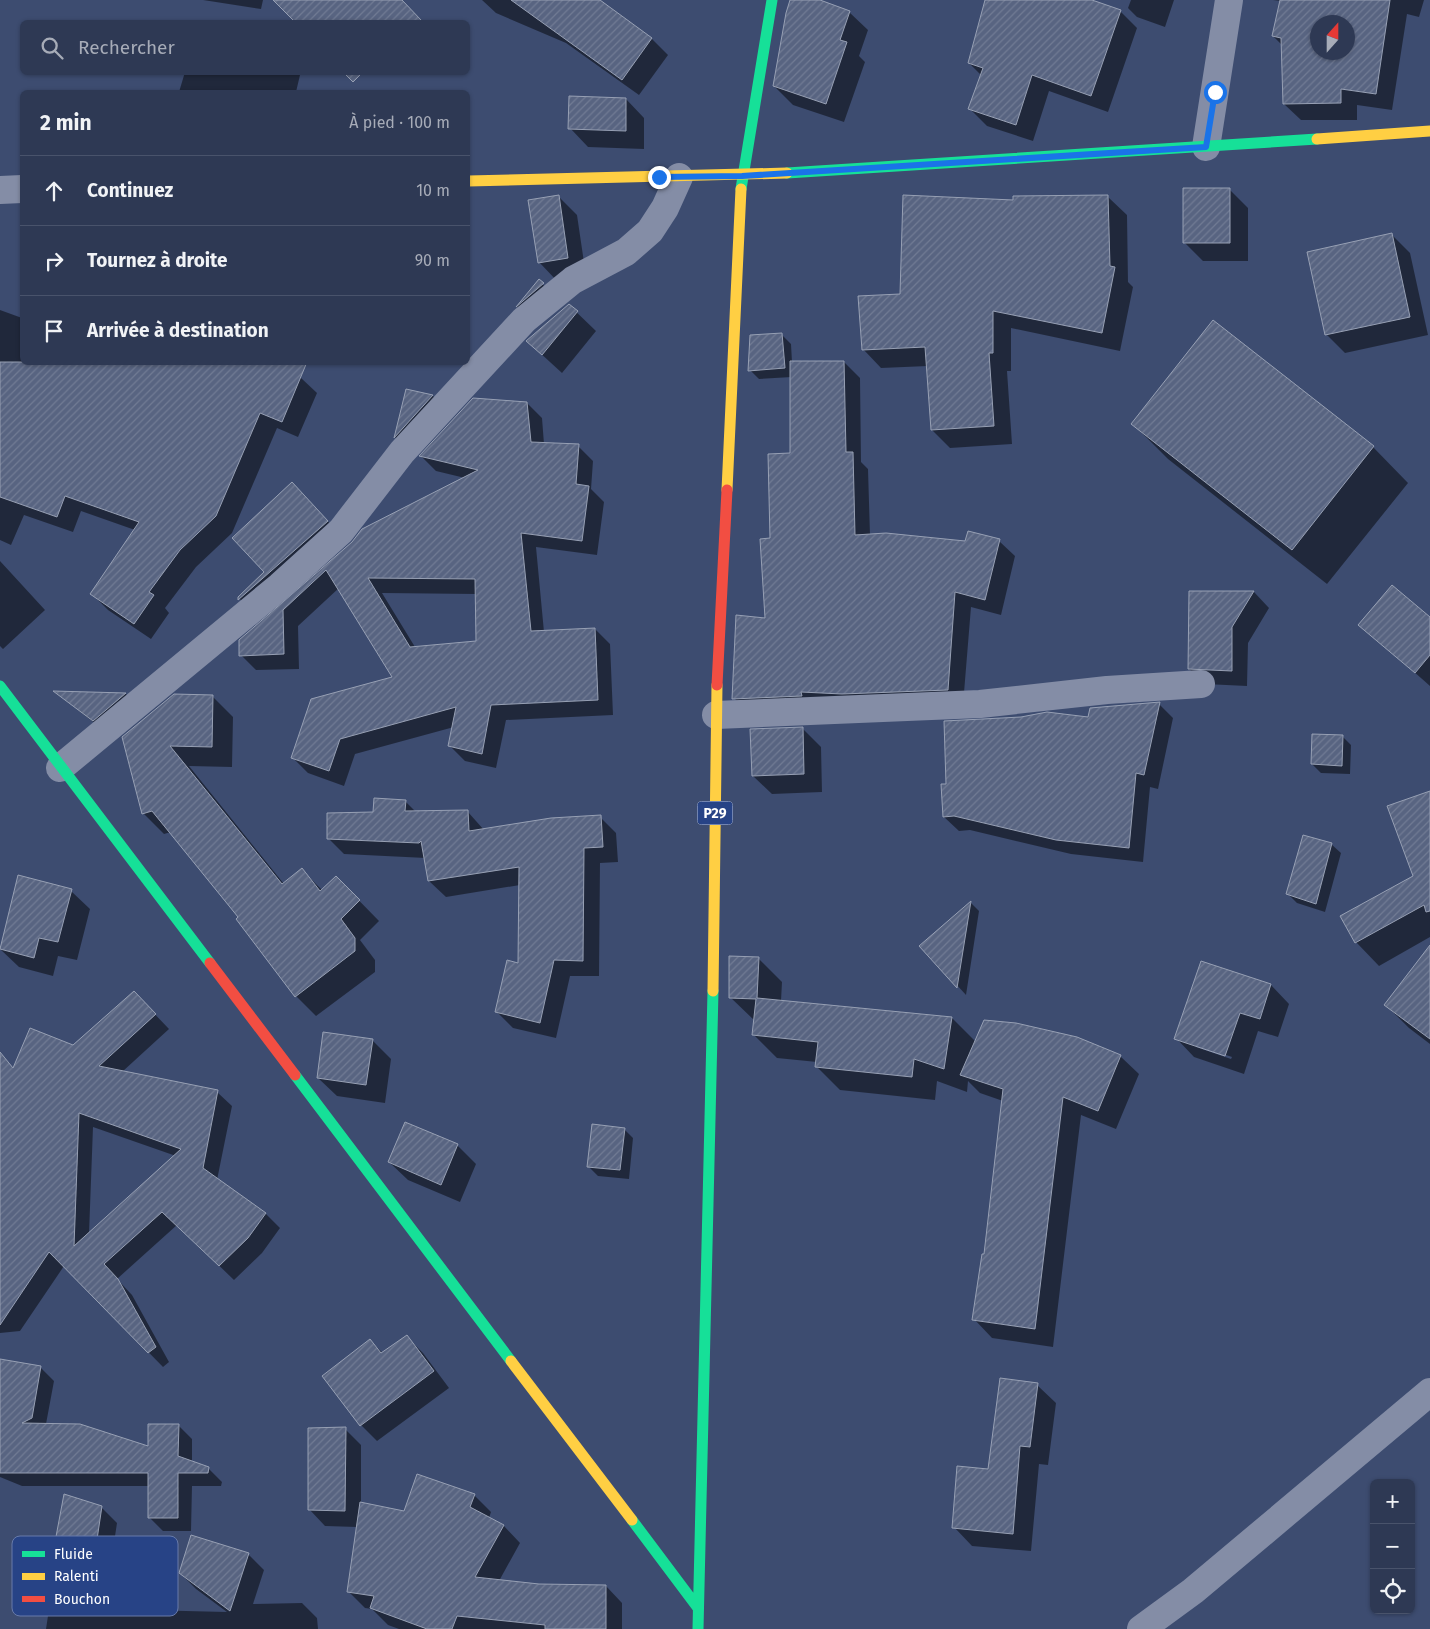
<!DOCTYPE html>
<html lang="fr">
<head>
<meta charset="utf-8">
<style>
	:root { --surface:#2e3954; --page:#3a445e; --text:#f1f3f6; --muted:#a7acb8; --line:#49536b }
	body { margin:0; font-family:"Fira Sans",sans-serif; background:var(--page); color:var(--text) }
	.controls { position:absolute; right:15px; bottom:15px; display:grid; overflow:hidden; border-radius:8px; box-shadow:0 1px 4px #0004 }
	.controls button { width:45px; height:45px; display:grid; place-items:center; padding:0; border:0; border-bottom:1px solid var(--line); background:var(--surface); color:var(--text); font:25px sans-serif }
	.compass { position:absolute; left:1310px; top:15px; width:45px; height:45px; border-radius:50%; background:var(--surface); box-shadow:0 1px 4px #0004; rotate:21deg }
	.stop { position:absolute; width:15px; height:15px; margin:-11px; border:4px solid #1a73e8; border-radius:50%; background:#fff }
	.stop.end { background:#1a73e8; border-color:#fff; box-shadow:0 1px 5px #0008 }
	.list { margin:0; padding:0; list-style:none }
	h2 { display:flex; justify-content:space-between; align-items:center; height:65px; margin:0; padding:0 20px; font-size:21px }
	h2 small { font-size:16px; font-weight:400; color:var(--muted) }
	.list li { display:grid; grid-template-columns:32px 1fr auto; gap:15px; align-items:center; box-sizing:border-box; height:70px; padding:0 20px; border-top:1px solid var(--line) }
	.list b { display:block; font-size:19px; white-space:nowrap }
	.list em { font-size:16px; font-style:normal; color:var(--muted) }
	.icon { flex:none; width:28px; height:28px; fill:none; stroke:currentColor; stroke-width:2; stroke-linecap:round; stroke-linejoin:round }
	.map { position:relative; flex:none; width:1430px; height:1629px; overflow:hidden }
	.search { position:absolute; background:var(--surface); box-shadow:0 1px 4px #0004; left:20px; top:20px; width:450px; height:55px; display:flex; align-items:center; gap:12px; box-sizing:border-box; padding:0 18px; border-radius:8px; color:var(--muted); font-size:19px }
	.panel { position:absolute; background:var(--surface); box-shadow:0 1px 4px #0004; left:20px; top:90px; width:450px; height:275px; border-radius:8px }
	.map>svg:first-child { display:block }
	.shadow { fill:#0007; fill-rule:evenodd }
	.building { fill:url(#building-hatch); stroke:#97a0b4; fill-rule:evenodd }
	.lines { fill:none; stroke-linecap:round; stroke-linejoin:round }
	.street { stroke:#848da6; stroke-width:28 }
	.fast { stroke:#16e098; stroke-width:11 }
	.slow { stroke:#ffcf43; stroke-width:11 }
	.jam { stroke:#f24e42; stroke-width:11 }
	.route { stroke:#1a73e8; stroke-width:6 }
	.labels { text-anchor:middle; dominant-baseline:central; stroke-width:4.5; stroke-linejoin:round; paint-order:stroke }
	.shield { fill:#274386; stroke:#bec7db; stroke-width:1 }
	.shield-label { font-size:14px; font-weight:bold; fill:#fff }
	.key { fill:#274386; stroke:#687baa; stroke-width:1 }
	.key-label { font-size:14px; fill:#fff }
</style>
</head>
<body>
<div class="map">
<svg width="1430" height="1629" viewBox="0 0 1430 1629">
	<defs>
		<pattern id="building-hatch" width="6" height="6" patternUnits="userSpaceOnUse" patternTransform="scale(1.25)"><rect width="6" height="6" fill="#586481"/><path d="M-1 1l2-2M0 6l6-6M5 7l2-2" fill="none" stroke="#717b94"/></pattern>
	</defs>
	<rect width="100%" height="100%" fill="#3d4c70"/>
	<!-- shadow -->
	<path class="shadow" d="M203,0H263L261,9Z
		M275,0H401L423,22H297Z
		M482,0H598L651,38L668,55L639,95L566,43L496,13Z
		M791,0H816L849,12L868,30L859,56L865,62L844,122L793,105L774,86Z
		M986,0H1088L1120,11L1137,28L1108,112L1049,91L1033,141L987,126L970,109L981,75L969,63Z
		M1131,0H1174L1165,27L1137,17L1128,8Z
		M1273,0H1424L1419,17L1407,14L1392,110L1357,105V120H1301L1284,104L1282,45L1273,36L1281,1ZM1318,22H1348V52H1318Z
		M185,72H298L300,75L296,92H179Z
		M626,99L644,118V149L588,147L570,128Z
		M1230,190L1248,208V261H1203L1184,242Z
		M559,197L577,215L586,276L557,281L539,262Z
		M1108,197L1127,215L1128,282L1133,287L1120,351L1011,328V371H1007L1012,444L950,448L932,430L928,366L881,368L863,349L901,296L1014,201Z
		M1391,234L1410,253L1428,335L1345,353L1326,334Z
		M539,281L562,303L535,324L517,307Z
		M569,305L596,331L562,373L527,341Z
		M0,310L22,318V362L300,377L317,393L298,437L277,428L232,533L196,567L165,608L169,613L151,639L108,610L92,594L135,530L81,511L73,532L24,515L11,545L0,540Z
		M782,335L791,344L792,362H844L860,378L861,462L868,469L870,535L966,543L999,541L1015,556L1001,615L971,607L963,705L750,714L734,698L766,619L772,540L792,454V377L759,379L750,370Z
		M407,390L433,396L441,405L404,446L395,437Z
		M527,403L542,418L544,444L578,446L593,461L591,489L604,502L597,555L536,547L544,632L595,629L610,644L613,715L506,720L496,768L465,761L450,746L454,727L355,754L344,786L308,773L293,758L393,678L339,588L298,626L299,669L256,670L241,655L240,641L352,543L465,478L436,471L421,456ZM382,593L476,594L477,642L415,647Z
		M1133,424L1373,447L1408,483L1327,584L1168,459Z
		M310,502L346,541L257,618L239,598L266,572Z
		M0,561L45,610L3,649L0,646Z
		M1190,592H1254L1269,608L1248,643L1247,686L1205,684L1189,669Z
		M1430,618V686L1360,624Z
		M56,692L126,694L134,703L102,729Z
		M212,696L233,717L232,767L189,766L284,884L302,870L322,890L336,877L379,921L360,940L375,960V972L316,1016L296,996L240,917L171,832L164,834L143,813L124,737Z
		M1159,704L1173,718L1158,789L1150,787L1143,862L1071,854L970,830L959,831L944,817L1089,718Z
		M802,728L821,747L822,792L772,794L753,776Z
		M1342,736L1351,745L1350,774L1321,773L1312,764Z
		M1430,792V937L1379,966L1356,942L1414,876Z
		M405,801L416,812H468L484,830L600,817L616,833L618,862L600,863L599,976H570L556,1038L513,1028L497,1012L519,964L520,885L446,897L429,881L426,858L344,854L328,838L374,813Z
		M1331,844L1341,853L1325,912L1297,903L1288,894Z
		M71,891L90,909L77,960L58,956L53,976L19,967L0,949Z
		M971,903L979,911L966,995L921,946Z
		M1430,947V1044L1409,1028L1386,1005Z
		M759,959L782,982L781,1001L952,1018L976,1042L1120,1056L1139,1074L1116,1129L1081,1115L1053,1347L992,1338L974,1319L985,1256L1003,1101L980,1093L968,1081L967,1092L937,1081L935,1100L840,1090L817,1067V1062L777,1058L754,1035L755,1021L730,997Z
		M1201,962L1271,985L1289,1004L1278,1037L1258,1031L1244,1074L1194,1057L1176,1038ZM1196,1045L1232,1057L1231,1059L1196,1047Z
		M148,1007L169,1029L122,1072L217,1092L232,1106L217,1180L266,1214L280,1228L262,1253L234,1280L177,1225L117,1279L132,1295L169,1362L163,1367L64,1266L20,1331L0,1333V1182L73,1047ZM93,1127L176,1156L89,1234Z
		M372,1040L391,1059L385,1103L337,1096L318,1078Z
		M624,1129L633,1138L629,1179L598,1176L589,1167Z
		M457,1145L476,1164L460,1202L408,1180L389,1162Z
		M406,1336L423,1353L449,1388L377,1441L361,1425L370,1341L383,1353Z
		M0,1360L40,1367L54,1381L46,1424L149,1448L178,1425L192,1439V1462L208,1468L222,1482L221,1486H192L191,1531H163L149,1517V1486H22L0,1477Z
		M1037,1385L1056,1403L1048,1465L1039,1464L1031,1551L972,1546L954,1527L989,1470Z
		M345,1429L361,1445V1504L405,1512L474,1495L491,1512L489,1518L504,1526L520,1543L499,1581L538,1585L606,1586L622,1603V1629H399L388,1625L372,1609L365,1608L348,1591L357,1527L325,1526L309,1509Z
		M101,1507L117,1523L104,1609L227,1612L196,1589L180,1573L248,1554L264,1570L253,1604L302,1603L317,1618L318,1629H46L54,1576L51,1574Z"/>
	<!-- building -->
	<path class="building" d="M273,0H402L421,20L418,22H295Z
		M511,0H600L652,38L622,80Z
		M790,0H820L850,11L840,40L847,42L826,104L773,86L786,13Z
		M985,0H1092L1121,10L1091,96L1032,75L1016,125L968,109L983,68L968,63Z
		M1280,0H1390L1376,94L1341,89V103L1283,104L1281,38L1272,36ZM1318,22H1348V52H1318Z
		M343,72H363L353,82Z
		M569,96L626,98V131L568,129Z
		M1183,188H1230V243H1183Z
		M559,195L568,258L538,263L528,200Z
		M903,195L1013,200V196L1108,195L1110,266L1115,267L1102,333L993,311V353H989L994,426L931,430L925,347L862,350L858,296L900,294Z
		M1392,233L1410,317L1325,335L1307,252Z
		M539,279L544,283L516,307Z
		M569,304L578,311L542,355L526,341Z
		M1213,320L1374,446L1292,550L1131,424Z
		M782,333L785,368L748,371L750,335Z
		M790,361H844L846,452H853L855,535L886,533L965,541L968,531L1000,539L985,600L955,592L948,690L842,694L801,692L802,696L732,699L736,615L765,618L760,539L770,538L768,454L790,453Z
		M0,362H307L282,422L260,413L216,516L180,550L149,592L154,595L134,624L90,594L139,522L65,496L57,517L0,497Z
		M406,389L433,395L394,438Z
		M473,398L527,402L531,442L579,444L576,484L589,486L582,541L521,533L531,631L595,628L598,700L491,705L482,754L448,746L456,707L340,739L329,771L291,758L311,699L392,677L326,570L283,610L284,654L239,656V640L352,542L362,529L478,470L419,456ZM368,578L475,579L476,641L410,647Z
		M292,482L328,521L238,600V597L264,572L232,538Z
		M1392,585L1430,617V655L1415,673L1358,625Z
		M1189,591H1254L1232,627V671L1188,669Z
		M53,691L126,693L93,721Z
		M174,694L213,695L212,747L170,746L282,884L302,868L320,891L336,876L360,900L341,919L355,938V951L295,997L236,919L238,917L152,811L142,814L122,737Z
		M1160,702L1144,775L1136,773L1129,848L1056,840L954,816L943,817L941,784H946L944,721L1021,717L1047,712L1088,717L1090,708Z
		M803,727L804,774L752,776L750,729Z
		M1312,734L1343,735L1342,766L1311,764Z
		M1430,791V911L1426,912L1424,905L1355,943L1340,916L1413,876L1387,806Z
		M374,798L406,800L405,811L468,810L469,831L551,818L601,815L603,847L584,848L583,961L554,960L540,1023L495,1012L507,960L518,963L519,867L428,881L421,841L419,843L327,839V813L373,812Z
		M1303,835L1332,843L1316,904L1286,894Z
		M18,875L72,889L58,942L39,938L34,958L0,949Z
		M971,901L957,988L919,946Z
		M1430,945V1039L1384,1005Z
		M729,956L759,957L757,998L952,1017L944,1069L914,1059L912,1077L815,1067L818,1042L752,1035L756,999L729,998Z
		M1201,961L1271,984L1260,1019L1240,1013L1225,1056L1174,1039Z
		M134,991L156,1014L99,1066L218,1090L203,1168L266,1213L248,1238L219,1266L162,1212L104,1264L118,1279L156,1347L148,1353L49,1252L0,1325V1052L13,1068L30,1028L73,1045ZM79,1113L181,1149L74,1246Z
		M984,1020L1016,1023L1077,1037L1121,1055L1098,1111L1063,1097L1035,1329L972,1320L982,1254H984L1003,1089L960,1075Z
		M323,1032L373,1039L366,1085L317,1078Z
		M405,1122L458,1144L441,1185L388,1162Z
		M592,1124L625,1128L620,1170L587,1167Z
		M407,1335L434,1371L360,1426L322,1376L370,1339L381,1353Z
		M0,1359L41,1366L32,1418L22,1423L80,1424L148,1446V1424H179L178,1456L209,1467L208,1473H178V1518H148V1473H0Z
		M1000,1378L1038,1383L1030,1447L1020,1446L1013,1534L952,1528L957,1466L988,1469Z
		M346,1427L345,1511L308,1510V1428Z
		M417,1474L475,1494L470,1507L504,1525L475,1577L539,1584L606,1585V1629H545V1625L457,1616L452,1629H427L370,1608L374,1596L347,1592L360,1502L404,1511Z
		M64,1494L102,1506L89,1593L78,1607L49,1603L53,1575L49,1574Z
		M191,1535L249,1553L230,1611L179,1573Z"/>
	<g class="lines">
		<!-- street -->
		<path class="street" d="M1206,147L1229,0
			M0,190L22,189
			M716,715L980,704L1107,690L1201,684
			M60,768L280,586L341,531L402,452L524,320L573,280L626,252L650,231L665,208L679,177
			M1141,1629L1193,1591L1430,1392"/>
		<!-- fast -->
		<path class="fast" d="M787,173L1317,139
			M741,189L772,0
			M0,686L210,963
			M295,1075L511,1361
			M632,1520L698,1608
			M698,1629L713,991"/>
		<!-- slow -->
		<path class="slow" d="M1317,139L1430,131
			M468,181L787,173
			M727,490L741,189
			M713,991L717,685
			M511,1361L632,1520"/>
		<!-- jam -->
		<path class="jam" d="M717,685L727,490
			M210,963L295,1075"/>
	</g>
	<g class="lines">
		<!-- route -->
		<path class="route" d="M659,177L742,176L1206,147L1215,92"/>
	</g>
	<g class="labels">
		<!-- shield labels -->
		<rect class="shield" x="697.5" y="801.5" width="35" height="23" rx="4"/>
		<g class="shield-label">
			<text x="715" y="813">P29</text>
		</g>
	</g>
	<!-- legend -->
	<rect x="12" y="1536" width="166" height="80" rx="8" class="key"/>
	<rect x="22" y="1551" width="23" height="6" fill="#16e098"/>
	<rect x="22" y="1573" width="23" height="7" fill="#ffcf43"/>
	<rect x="22" y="1596" width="23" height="6" fill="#f24e42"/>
	<g class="key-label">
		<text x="54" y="1559">Fluide</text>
		<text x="54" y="1581">Ralenti</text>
		<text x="54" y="1604">Bouchon</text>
	</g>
</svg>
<div class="controls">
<button>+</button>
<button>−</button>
<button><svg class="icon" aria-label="locate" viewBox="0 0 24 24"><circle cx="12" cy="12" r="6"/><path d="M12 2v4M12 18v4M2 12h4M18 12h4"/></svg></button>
</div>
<svg class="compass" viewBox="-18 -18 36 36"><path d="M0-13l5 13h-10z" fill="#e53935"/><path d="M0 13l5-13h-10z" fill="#a7acb8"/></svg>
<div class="stop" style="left:1215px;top:92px"></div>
<div class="stop end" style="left:659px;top:177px"></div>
<div class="search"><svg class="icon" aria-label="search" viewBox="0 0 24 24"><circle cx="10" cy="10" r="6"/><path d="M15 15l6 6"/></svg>Rechercher</div>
<section class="panel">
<h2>2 min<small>À pied · 100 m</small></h2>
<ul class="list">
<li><svg class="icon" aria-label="ahead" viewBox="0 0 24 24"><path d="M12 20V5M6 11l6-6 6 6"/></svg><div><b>Continuez</b></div><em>10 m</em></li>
<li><svg class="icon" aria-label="right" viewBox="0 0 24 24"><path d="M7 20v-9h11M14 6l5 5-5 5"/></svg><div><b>Tournez à droite</b></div><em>90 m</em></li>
<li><svg class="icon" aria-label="arrive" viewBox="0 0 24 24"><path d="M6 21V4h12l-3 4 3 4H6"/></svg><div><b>Arrivée à destination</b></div></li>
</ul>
</section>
</div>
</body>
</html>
